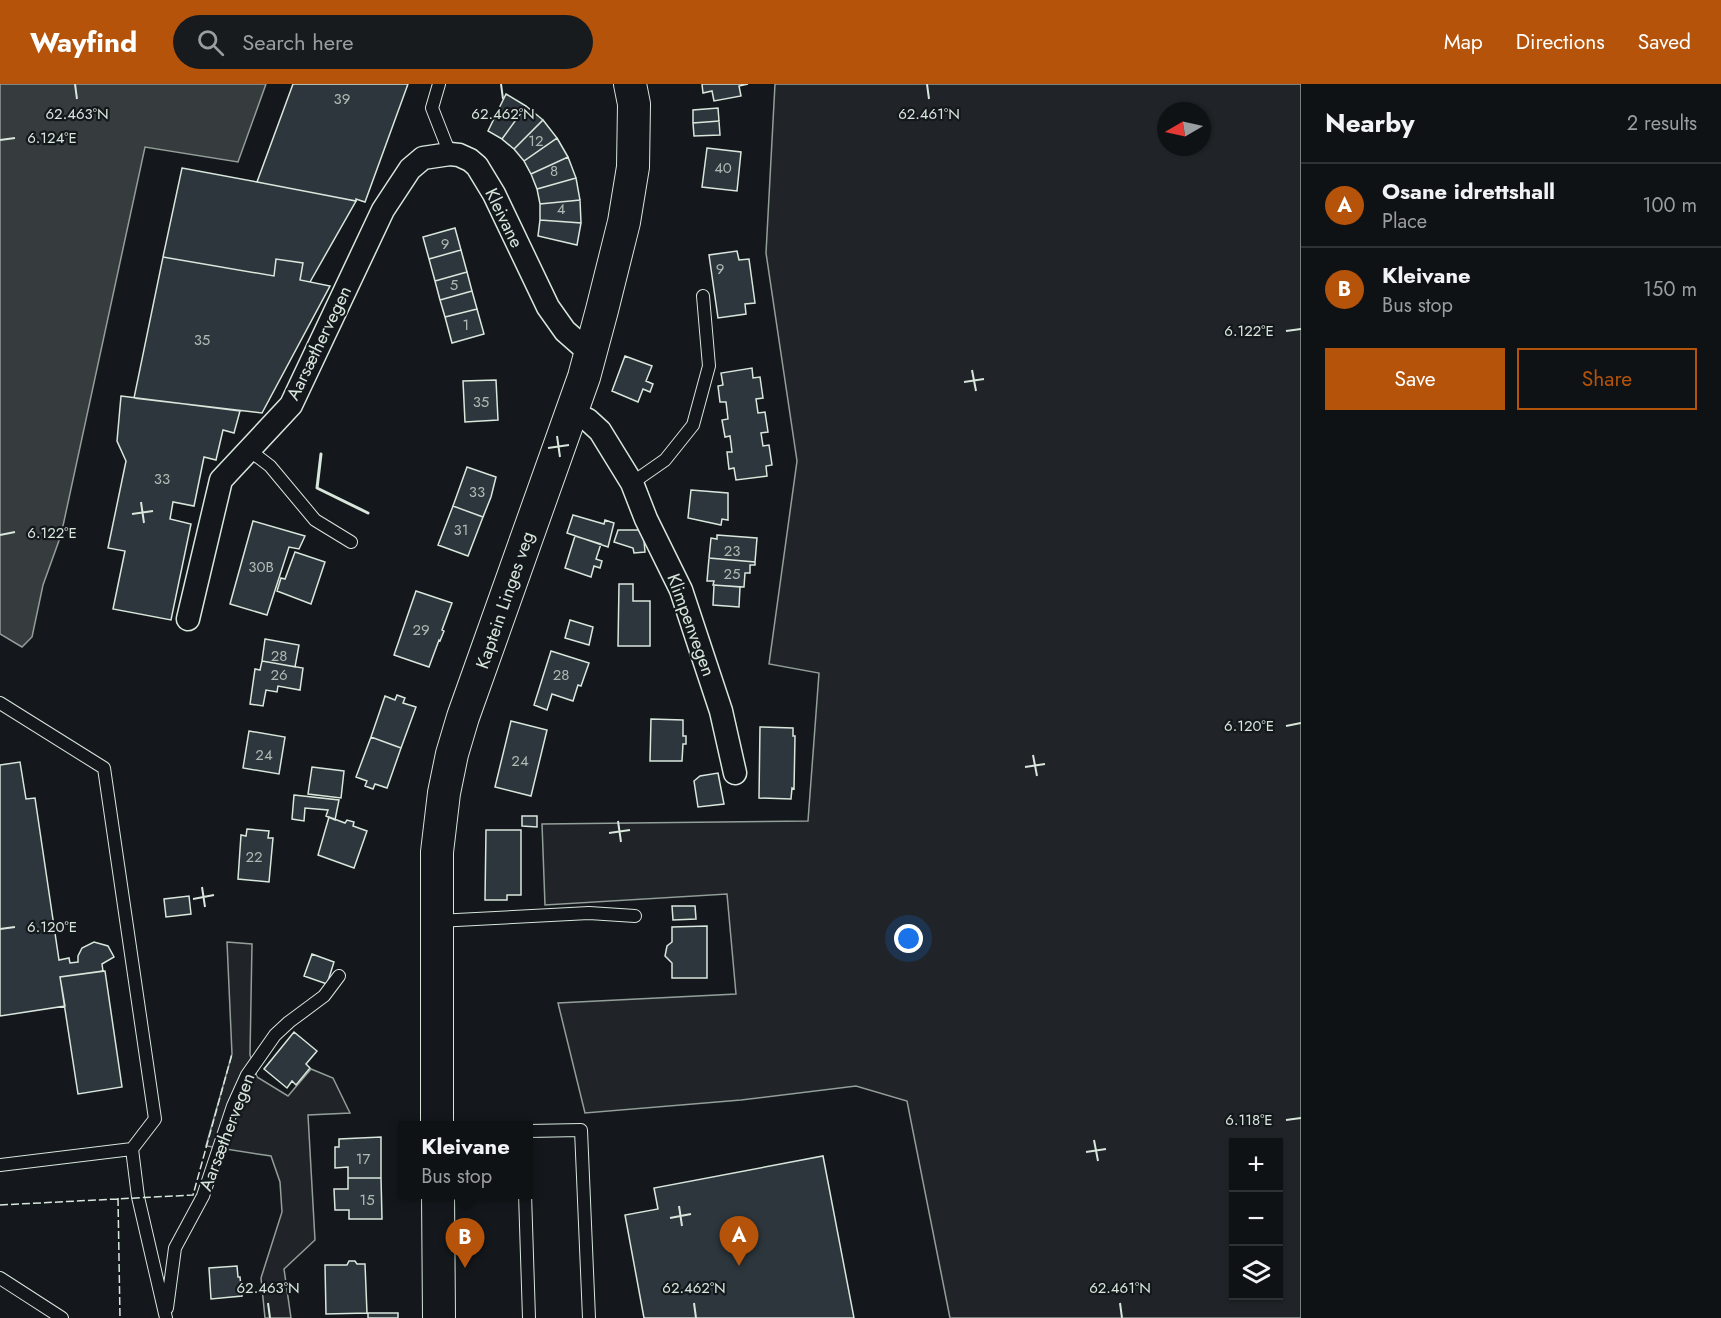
<!DOCTYPE html>
<html lang="en">
<head>
<meta charset="utf-8">
<style>
	:root { --surface:#0f1215; --page:#181b1e; --text:#f1f3f6; --muted:#9b9ea0; --line:#2f3234; --accent:#b45309 }
	body { margin:0; font-family:Jost,sans-serif; background:var(--page); color:var(--text) }
	.controls { position:absolute; right:18px; bottom:18px; display:grid; overflow:hidden; border-radius:0px; box-shadow:0 2px 4px #0004 }
	.controls button { width:54px; height:54px; display:grid; place-items:center; padding:0; border:0; border-bottom:2px solid var(--line); background:var(--surface); color:var(--text); font:30px sans-serif }
	.compass { position:absolute; left:1157px; top:18px; width:54px; height:54px; border-radius:50%; background:var(--surface); box-shadow:0 2px 4px #0004; rotate:261deg }
	.you { position:absolute; left:909px; top:855px; width:21px; height:21px; margin:-15px; border:4px solid #fff; border-radius:50%; background:#1a73e8; box-shadow:0 0 0 9px #1a73e833 }
	.badge { display:grid; place-items:center; width:39px; height:39px; border-radius:50%; background:var(--accent); color:#fff; font-size:20px; font-weight:700 }
	.pin { position:absolute; translate:-50% -50px; filter:drop-shadow(0 2px 3px #0008) }
	.pin::after { content:''; position:absolute; top:32px; width:21px; height:18px; background:inherit; clip-path:polygon(0 0,100% 0,50% 100%) }
	.popup { position:absolute; left:398px; top:1037px; width:135px; height:78px; box-sizing:border-box; display:grid; place-content:center; border-radius:0px; background:var(--surface); filter:drop-shadow(0 2px 4px #0005); font-size:20px; white-space:nowrap; color:var(--muted) }
	.popup b { font-size:22px; color:var(--text) }
	.popup::after { content:''; position:absolute; left:50%; top:100%; margin-left:-12px; border:12px solid transparent; border-top-color:var(--surface) }
	.list { margin:0; padding:0; list-style:none }
	h2 { display:flex; justify-content:space-between; align-items:center; height:78px; margin:0; padding:0 24px; font-size:26px }
	h2 small { font-size:20px; font-weight:400; color:var(--muted) }
	.list li { display:grid; grid-template-columns:39px 1fr auto; gap:18px; align-items:center; box-sizing:border-box; height:84px; padding:0 24px; border-top:2px solid var(--line) }
	.list b { display:block; font-size:22px; white-space:nowrap }
	.list p { margin:0; font-size:20px; white-space:nowrap; color:var(--muted) }
	.list em { font-size:20px; font-style:normal; color:var(--muted) }
	.actions { display:flex; gap:12px; padding:18px 24px }
	.actions a { flex:1; padding:14px 0; border:2px solid var(--accent); border-radius:0px; text-align:center; font-size:21px; color:var(--accent) }
	.actions .main { background:var(--accent); color:#fff }
	.icon { flex:none; width:33px; height:33px; fill:none; stroke:currentColor; stroke-width:2; stroke-linecap:round; stroke-linejoin:round }
	.map { position:relative; flex:none; width:1301px; height:1234px; overflow:hidden }
	header { display:flex; align-items:center; gap:36px; box-sizing:border-box; height:84px; padding:0 30px; background:var(--accent); color:#fff }
	header strong { font-size:28px }
	nav { display:flex; gap:33px; margin-inline-start:auto; font-size:21px }
	.search { width:420px; height:54px; background:var(--page); display:flex; align-items:center; gap:15px; box-sizing:border-box; padding:0 21px; border-radius:33px; color:var(--muted); font-size:22px }
	main { display:flex }
	aside { flex:1; background:var(--surface) }
	.map>svg:first-child { display:block }
	.green { fill:#202428; stroke:#939e99; stroke-width:1.5; fill-rule:evenodd }
	.water { fill:#363b3e; stroke:#939e99; stroke-width:1.5 }
	.building { fill:#2c363c; stroke:#d8e6dc; stroke-width:1.5 }
	.lines { fill:none; stroke-linecap:round; stroke-linejoin:round }
	.service-casing { stroke:#d8e6dc; stroke-width:14 }
	.minor-casing { stroke:#d8e6dc; stroke-width:25 }
	.secondary-casing { stroke:#d8e6dc; stroke-width:34 }
	.service { stroke:#14181c; stroke-width:12 }
	.minor { stroke:#14181c; stroke-width:22 }
	.secondary { stroke:#14181c; stroke-width:32 }
	.fence { stroke:#d8e6dc; stroke-width:1.5; stroke-dasharray:8 3; stroke-linecap:butt }
	.wall { stroke:#d8e6dc; stroke-width:3 }
	.ticks { fill:none; stroke:#d8e6dc; stroke-width:2 }
	.labels { text-anchor:middle; dominant-baseline:central; stroke-width:4.5; stroke-linejoin:round; paint-order:stroke }
	.number-label { font-size:15px; fill:#adbab4 }
	.street-label { font-size:18px; fill:#d8e6dc; stroke:#14181c }
	.ticks-label { font-size:15px; text-anchor:middle; fill:#d8e6dc; stroke:#14181c; stroke-width:4.5; stroke-linejoin:round; paint-order:stroke }
</style>
</head>
<body>
<header>
<strong>Wayfind</strong>
<div class="search"><svg class="icon" aria-label="search" viewBox="0 0 24 24"><circle cx="10" cy="10" r="6"/><path d="M15 15l6 6"/></svg>Search here</div>
<nav><a>Map</a><a>Directions</a><a>Saved</a></nav>
</header>
<main>
<div class="map">
<svg width="1301" height="1234" viewBox="0 0 1301 1234">
	<rect width="100%" height="100%" fill="#14181c"/>
	<!-- green -->
	<path class="green" d="M775,0H1301V1234H950L907,1017L856,1002L741,1016L585,1029L558,919L736,910L727,810L545,821L542,740L808,737L819,589L769,580L797,377L766,169ZM1166,27H1202V63H1166ZM1234,1058H1278V1212H1234Z
		M227,858L252,860L250,971L257,993L288,1012L311,985L333,994L350,1029L308,1031L315,1156L284,1185L291,1234H265L261,1194L282,1128L280,1098L271,1072L206,1062L232,970Z"/>
	<!-- water -->
	<path class="water" d="M0,0H266L238,78L145,63L61,451L43,501L32,553L22,563L0,550Z"/>
	<!-- building -->
	<path class="building" d="M293,0H408L365,118L356,115V117L257,98Z
		M702,0H748L739,2L741,12L714,17L712,7L703,9Z
		M506,10L526,22L502,55L488,47Z
		M526,22L543,36L514,65L502,55Z
		M718,24L719,37L693,39V26Z
		M543,36L557,54L524,77L514,65Z
		M719,37L720,51L694,52L693,39Z
		M557,54L568,73L531,90L524,77Z
		M707,64L741,68L737,107L702,103Z
		M568,73L576,94L537,105L531,90Z
		M182,84L257,98L356,117L310,198L300,196L303,179L276,175L274,192L163,173Z
		M576,94L580,116L540,120L537,105Z
		M580,116L581,139L540,136V120Z
		M540,136L581,139L577,161L538,152Z
		M455,144L461,166L429,175L423,153Z
		M461,166L467,188L435,197L429,175Z
		M737,167L739,176L749,175L755,219L745,220L746,230L718,234L709,171Z
		M163,173L274,192L276,175L303,179L300,196L330,202L262,329L134,314Z
		M467,188L472,207L440,216L435,197Z
		M472,207L477,225L445,233L440,216Z
		M477,225L484,250L452,259L445,233Z
		M625,272L652,282L646,297L653,300L650,308L643,305L638,318L612,307Z
		M752,284L753,294L760,293L763,314L756,315L758,329L765,328L768,348L761,349L763,362L769,361L772,381L766,382L767,392L736,396L734,384L729,385L727,368H732L730,352L725,353L722,336L728,335L726,318H720L718,302L723,301L721,289Z
		M496,296L498,336L465,338L463,297Z
		M121,312L240,327L234,349L223,346L216,376L204,373L194,422L173,418L170,435L191,440L171,536L113,525L125,467L108,464L126,377L117,357Z
		M467,383L496,393L491,413L483,433L453,422Z
		M691,406L728,409V436L722,435L721,441L688,434Z
		M453,422L483,433L468,472L438,461Z
		M573,431L604,440L605,436L614,439L608,463L567,449Z
		M253,437L305,452L299,465L289,463L267,531L230,520Z
		M618,446H643L645,468L634,469L633,464L614,458Z
		M717,451L757,454L755,478L709,474L711,454L717,455Z
		M575,452L601,460L596,475L602,477L600,484L594,482L591,493L565,484Z
		M295,468L325,478L311,520L277,507L281,494L285,495Z
		M709,474L755,478V481H750V489H745L744,503L713,501L714,497H707Z
		M619,500H633V517H650V562H618Z
		M714,501L740,503L739,523L713,521Z
		M416,507L452,519L442,546L444,547L440,557L439,556L429,583L394,571Z
		M570,536L593,543L589,561L565,554Z
		M265,555L299,561L295,583L262,577Z
		M551,567L589,579L581,602L578,601L573,617L552,610L547,626L534,621Z
		M262,577L303,584L300,606L278,602L277,608L266,606L263,622L250,620L255,585L260,586Z
		M397,611L405,614L403,619L416,623L401,664L371,653L385,612L395,616Z
		M651,635L683,636V652H686V660H683L682,677H650Z
		M511,637L547,646L531,712L495,703Z
		M760,643L793,644V652H795L794,705L792,704L791,715L759,714Z
		M249,647L285,653L279,690L243,684Z
		M371,653L401,664L387,704L375,700L373,705L365,702L367,697L356,693Z
		M20,678L26,715L35,714L59,876L69,874L70,879L78,878V872L82,864L94,858L108,862L114,873L102,880L103,887L60,893L65,922L0,932V681Z
		M312,683L344,687L341,714L308,710Z
		M718,689L724,720L698,723L694,697L700,692Z
		M294,711L339,716L335,736L326,732L328,726L305,724L304,737L292,735Z
		M522,732H537V743L522,742Z
		M329,733L345,739L347,736L354,738L353,742L367,747L354,784L318,771Z
		M247,745L269,747L268,754H273L269,798L238,795L241,751L246,752Z
		M486,746H521V811H507V816H485Z
		M189,812L191,830L166,833L164,815Z
		M672,822H695L696,835L673,836Z
		M707,842V894H672V879L665,872L667,862L672,858V843Z
		M312,870L334,878L327,900L304,892Z
		M105,887L122,1003L78,1010L60,893Z
		M294,948L317,967L306,980L310,984L296,1001L292,997L287,1004L264,985Z
		M381,1053V1094H348V1083L335,1084V1063H339V1055Z
		M823,1072L854,1234H644L625,1131L658,1125L654,1104Z
		M348,1094H381L382,1135H349V1126H335L334,1105H348Z
		M349,1177H355L357,1180H365L367,1229L326,1230L325,1181H347Z
		M237,1182L238,1193H240L242,1212L211,1215L209,1184Z
		M368,1229H398V1234H368Z"/>
	<g class="lines">
		<!-- service casing -->
		<g class="service-casing">
			<path id="service" d="M439,0L432,24L450,70
				M249,366L270,382L315,436L351,458
				M632,399L665,376L693,341L709,282L703,212
				M0,619L104,684L155,1035L132,1065L138,1113L166,1234
				M437,837L589,829L635,832
				M528,1047L581,1046L589,1234
				M0,1081L132,1065
				M525,1110L529,1234
				M0,1194L62,1234
				M167,1224L175,1164L203,1112L233,1022L247,991L275,951L289,938L324,912L339,892"/>
		</g>
		<!-- minor casing -->
		<g class="minor-casing">
			<path id="minor" d="M572,328L588,336L600,347L632,399L646,435L681,506L721,627L735,689
				M188,535L221,396L291,321L383,126L410,85L423,74L450,70L459,71L470,76L477,82L494,110L548,223L565,247L590,269"/>
		</g>
		<!-- secondary casing -->
		<g class="secondary-casing">
			<path id="secondary" d="M437,1042V768L444,709L452,670L463,633L584,293L602,226L624,138L633,83L634,20L630,0
				M438,1110L439,1234"/>
		</g>
		<!-- service -->
		<use href="#service" class="service"/>
		<!-- minor -->
		<use href="#minor" class="minor"/>
		<!-- secondary -->
		<use href="#secondary" class="secondary"/>
		<!-- fence -->
		<path class="fence" d="M118,1114L120,1234
			M0,1121L193,1111L232,970"/>
		<!-- wall -->
		<path class="wall" d="M321,370L317,404L368,429"/>
	</g>
	<!-- ticks -->
	<path class="ticks" d="M75,0L77,15M501,0L503,15M927,0L929,15M0,56L15,54M1286,247L1301,245M972,286L976,307M964,298L984,295M557,352L560,373M548,364L569,361M141,418L144,439M132,430L153,427M0,451L15,448M1286,642L1301,639M1033,671L1037,692M1025,683L1045,680M618,737L621,758M609,749L630,746M202,803L205,823M193,815L214,811M0,845L15,843M1286,1036L1301,1034M1094,1056L1098,1077M1086,1068L1106,1065M679,1122L682,1142M670,1134L691,1130M268,1219L270,1234M694,1219L696,1234M1120,1219L1122,1234"/>
	<g class="labels">
		<!-- number labels -->
		<g class="number-label">
			<text x="342" y="15">39</text>
			<text x="536" y="57">12</text>
			<text x="723" y="84">40</text>
			<text x="554" y="87">8</text>
			<text x="561" y="125">4</text>
			<text x="445" y="160">9</text>
			<text x="720" y="185">9</text>
			<text x="454" y="201">5</text>
			<text x="466" y="241">1</text>
			<text x="202" y="256">35</text>
			<text x="481" y="318">35</text>
			<text x="162" y="395">33</text>
			<text x="477" y="408">33</text>
			<text x="461" y="446">31</text>
			<text x="732" y="467">23</text>
			<text x="261" y="483">30B</text>
			<text x="732" y="490">25</text>
			<text x="421" y="546">29</text>
			<text x="279" y="572">28</text>
			<text x="279" y="591">26</text>
			<text x="561" y="591">28</text>
			<text x="264" y="671">24</text>
			<text x="520" y="677">24</text>
			<text x="254" y="773">22</text>
			<text x="363" y="1075">17</text>
			<text x="367" y="1116">15</text>
		</g>
		<!-- street labels -->
		<g class="street-label">
			<text transform="translate(504 134) rotate(64)">Kleivane</text>
			<text transform="translate(319 259) rotate(-64)">Aarsæthervegen</text>
			<text transform="translate(505 516) rotate(-71)">Kaptein Linges veg</text>
			<text transform="translate(691 541) rotate(70)">Klimpenvegen</text>
			<text transform="translate(227 1048) rotate(-69)">Aarsæthervegen</text>
		</g>
	</g>
	<g class="ticks-label">
		<text x="77" y="35">62.463°N</text>
		<text x="503" y="35">62.462°N</text>
		<text x="929" y="35">62.461°N</text>
		<text x="52" y="59">6.124°E</text>
		<text x="1249" y="252">6.122°E</text>
		<text x="52" y="454">6.122°E</text>
		<text x="1249" y="647">6.120°E</text>
		<text x="52" y="848">6.120°E</text>
		<text x="1249" y="1041">6.118°E</text>
		<text x="268" y="1209">62.463°N</text>
		<text x="694" y="1209">62.462°N</text>
		<text x="1120" y="1209">62.461°N</text>
	</g>
</svg>
<div class="controls">
<button>+</button>
<button>−</button>
<button><svg class="icon" aria-label="layers" viewBox="0 0 24 24"><path d="M12 4l9 5-9 5-9-5zM3 14l9 5 9-5"/></svg></button>
</div>
<svg class="compass" viewBox="-18 -18 36 36"><path d="M0-13l5 13h-10z" fill="#e53935"/><path d="M0 13l5-13h-10z" fill="#9b9ea0"/></svg>
<div class="you"></div>
<div class="pin badge" style="left:739px;top:1182px">A</div>
<div class="pin badge" style="left:465px;top:1184px">B</div>
<div class="popup"><b>Kleivane</b>Bus stop</div>
</div>
<aside>
<h2>Nearby<small>2 results</small></h2>
<ul class="list">
<li><span class="badge">A</span><div><b>Osane idrettshall</b><p>Place</p></div><em>100 m</em></li>
<li><span class="badge">B</span><div><b>Kleivane</b><p>Bus stop</p></div><em>150 m</em></li>
</ul>
<div class="actions"><a class="main">Save</a><a>Share</a></div>
</aside>
</main>
</body>
</html>
